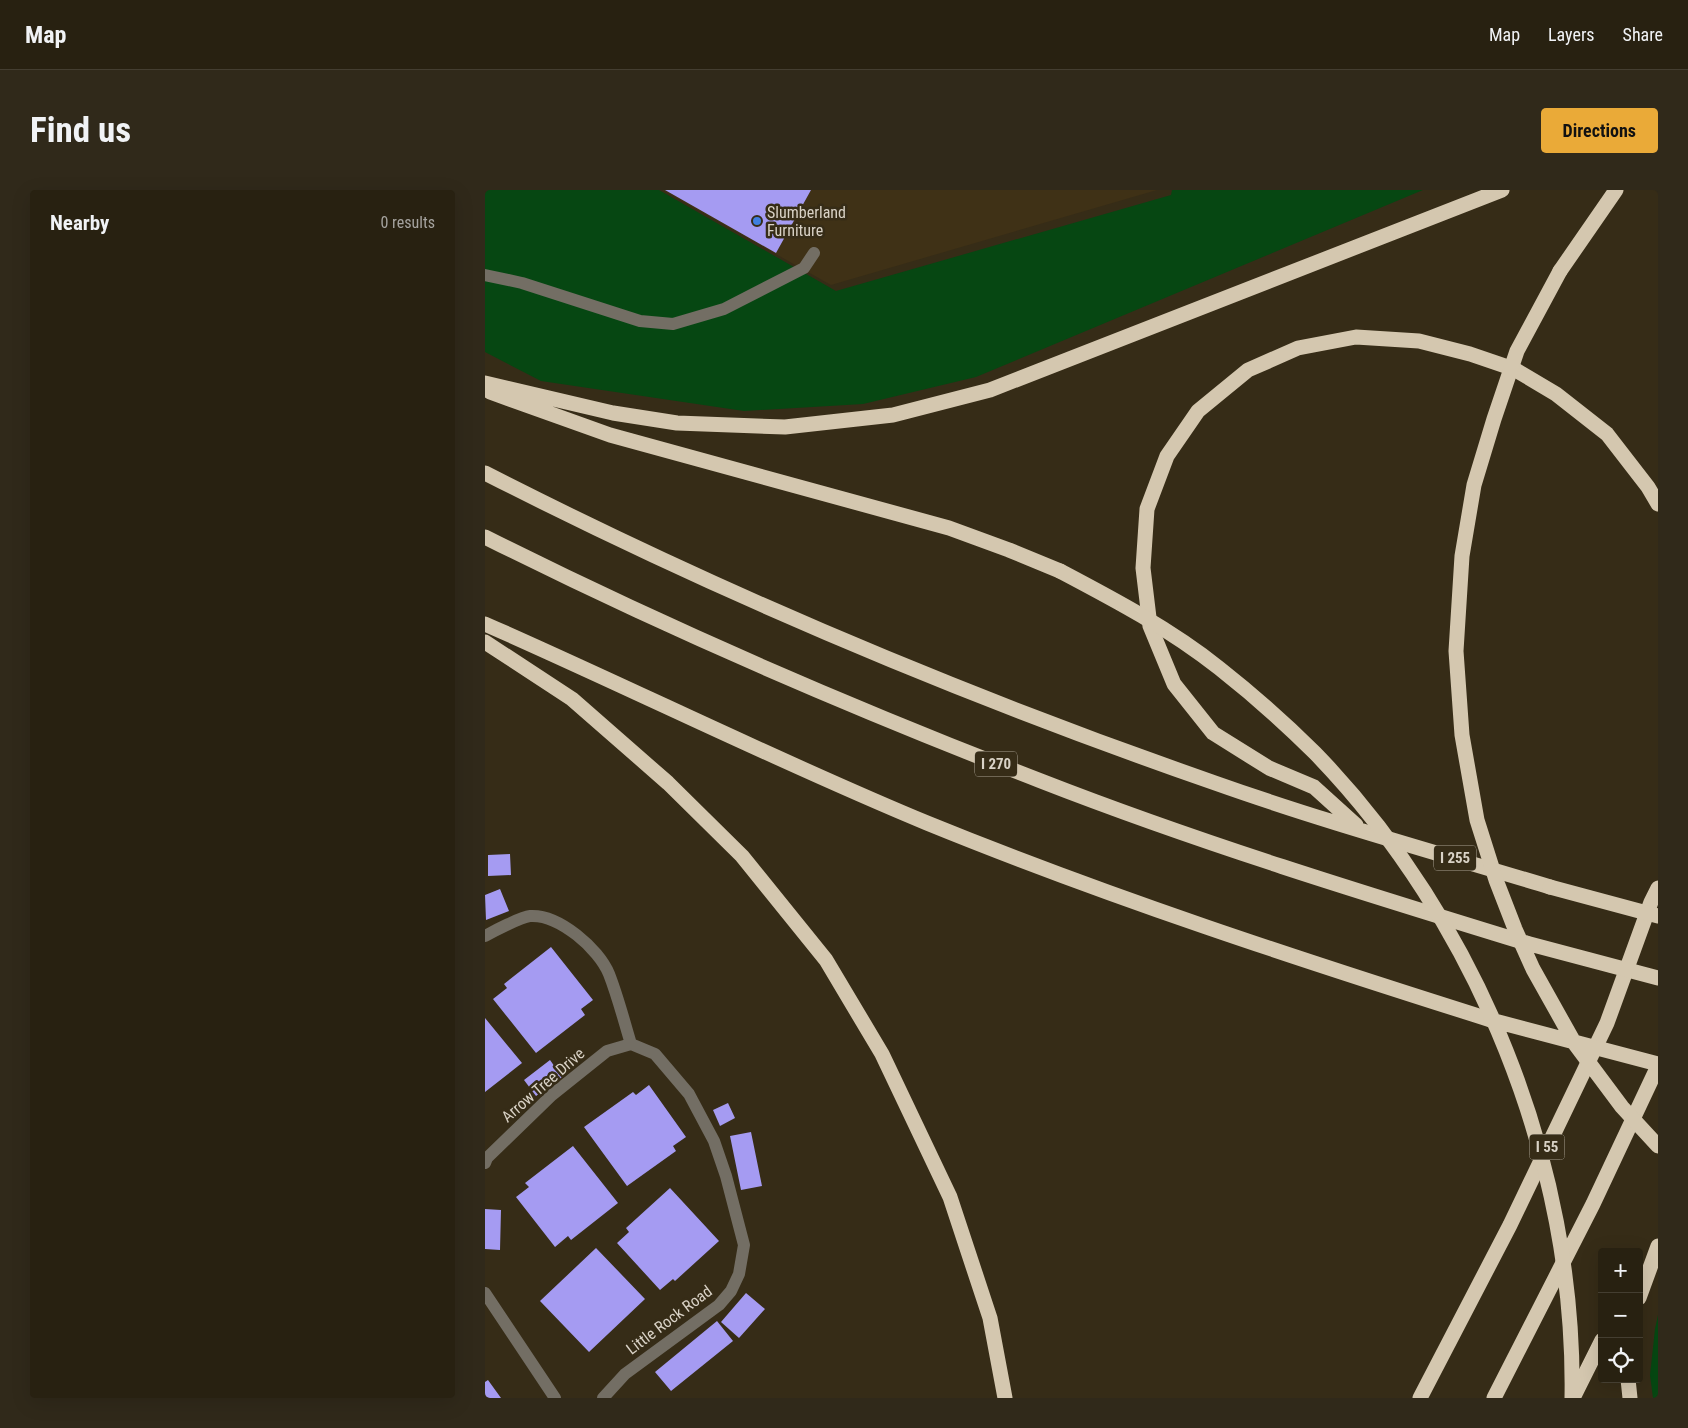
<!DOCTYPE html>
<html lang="en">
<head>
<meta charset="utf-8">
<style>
	:root { --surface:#282111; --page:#30291a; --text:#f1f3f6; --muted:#a5a39f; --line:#443e31; --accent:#eaaa38 }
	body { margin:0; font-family:"Roboto Condensed",sans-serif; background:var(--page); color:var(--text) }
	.controls { position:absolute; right:15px; bottom:15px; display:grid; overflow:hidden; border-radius:5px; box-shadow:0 5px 20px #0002 }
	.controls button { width:45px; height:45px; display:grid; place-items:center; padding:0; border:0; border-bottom:1px solid var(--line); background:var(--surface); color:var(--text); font:25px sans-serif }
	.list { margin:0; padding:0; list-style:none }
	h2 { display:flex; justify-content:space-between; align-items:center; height:65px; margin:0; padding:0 20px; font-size:21px }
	h2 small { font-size:16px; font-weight:400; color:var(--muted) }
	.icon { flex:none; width:28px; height:28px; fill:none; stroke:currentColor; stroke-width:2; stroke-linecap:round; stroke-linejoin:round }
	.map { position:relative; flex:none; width:1173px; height:1208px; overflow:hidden; border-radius:5px }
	header { display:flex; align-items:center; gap:30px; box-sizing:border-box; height:70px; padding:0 25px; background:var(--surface); border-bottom:1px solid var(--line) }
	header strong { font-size:24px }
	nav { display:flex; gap:28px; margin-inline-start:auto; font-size:18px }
	.intro { display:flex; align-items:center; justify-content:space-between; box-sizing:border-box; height:120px; padding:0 30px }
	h1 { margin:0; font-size:35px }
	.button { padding:12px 22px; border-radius:5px; background:var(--accent); color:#111; font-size:18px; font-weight:700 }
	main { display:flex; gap:30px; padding:0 30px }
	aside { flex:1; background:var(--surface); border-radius:5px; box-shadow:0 5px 20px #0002 }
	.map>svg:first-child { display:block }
	.built { fill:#3f3116 }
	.green { fill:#064712 }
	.building { fill:#a59bf2 }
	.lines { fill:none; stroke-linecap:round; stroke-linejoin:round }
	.minor { stroke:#736e64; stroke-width:12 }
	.highway { stroke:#d4c7af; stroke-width:15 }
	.highway-bridge { stroke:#d4c7af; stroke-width:15 }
	.shop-dot { fill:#3f7fe0; stroke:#362c17; stroke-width:2 }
	.labels { text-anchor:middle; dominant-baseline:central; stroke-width:5; stroke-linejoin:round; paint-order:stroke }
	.shield { fill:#362c17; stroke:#a8a092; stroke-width:1 }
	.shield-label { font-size:15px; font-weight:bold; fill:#d9d2c6 }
	.poi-label { font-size:16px; fill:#d9d2c6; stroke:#362c17; text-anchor:start }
	.street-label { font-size:16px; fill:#d9d2c6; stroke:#362c17 }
</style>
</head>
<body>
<header>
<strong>Map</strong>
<nav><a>Map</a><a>Layers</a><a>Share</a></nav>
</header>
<div class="intro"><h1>Find us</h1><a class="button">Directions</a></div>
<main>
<aside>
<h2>Nearby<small>0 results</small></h2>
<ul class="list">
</ul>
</aside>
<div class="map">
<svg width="1173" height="1208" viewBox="0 0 1173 1208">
	<rect width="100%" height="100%" fill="#362c17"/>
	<!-- built -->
	<path class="built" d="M177,0H672L346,95Z"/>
	<!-- green -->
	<path class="green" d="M0,0H174L351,101L686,5L687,0H938L491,187L378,214L259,221L56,191L0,162Z
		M1173,1125V1208H1168L1165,1185L1170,1139Z"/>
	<!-- building -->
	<path class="building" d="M180,0H326L291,63Z
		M25,664L26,685L3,686V665Z
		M15,699L24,721L1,730L0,705Z
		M66,757L108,810L96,819L100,825L51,863L8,809L22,798L19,794Z
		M0,828L37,873L0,902Z
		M65,870L77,887L51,906L39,890Z
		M164,895L201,947L188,956L191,961L142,996L99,937L148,902L151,905Z
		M243,913L250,928L235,936L228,920Z
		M266,942L277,996L256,1000L245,946Z
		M88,956L133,1013L86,1050L83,1046L70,1057L31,1007L44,997L40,993Z
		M185,998L234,1051L190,1091L188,1089L175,1100L132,1053L144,1042L141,1038Z
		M0,1019L16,1020L15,1060L0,1059Z
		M111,1058L160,1109L104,1162L55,1111Z
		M261,1103L280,1119L254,1148L236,1132Z
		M232,1131L248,1151L186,1201L170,1182Z
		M3,1190L16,1208H0V1192Z"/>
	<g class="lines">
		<!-- minor -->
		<path class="minor" d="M0,85L37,93L155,131L188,134L239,119L319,78L329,63
			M0,746C9,741 36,727 45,726C74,724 114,759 124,784C133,807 139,831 146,854L170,864L204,904L229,951L241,986L259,1055L254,1084L246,1101L234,1115L140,1184L118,1208
			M0,973L2,968L67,905L122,861L146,854
			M0,1103L70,1208"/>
		<!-- highway -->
		<path class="highway" d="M1075,81L1131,0
			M0,193L128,223L192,233L300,237L408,225L505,200L1017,0
			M5,202L125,245L464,338L524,360L575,381
			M0,283C235,403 480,506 730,593C840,632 953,663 1065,697
			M0,347C181,438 367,518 556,591C715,653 878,703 1041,753
			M0,434C148,499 292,571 442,633C626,708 816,770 1006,830
			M0,452L87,509L183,593L257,666L341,770L397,864L465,1007L505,1128L520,1208
			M871,635L829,597L784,578L728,543L689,494L665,436L658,378L662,319L682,266L713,221L763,180L813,158L871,147L934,151L985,164L1029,179L1071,204L1122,244L1163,297L1173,314
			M1154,1108L1173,1056
			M1143,1189L1145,1208
			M935,1208L1025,1035L1122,833L1166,712L1173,698
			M1009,1208L1108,1014L1173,876
			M1088,1208L1117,1150"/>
		<!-- highway-bridge -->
		<path class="highway-bridge" d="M1075,81L1032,161L1009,229L989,295L977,366L971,461L977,545L992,630L1011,690L1030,739L1048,779L1090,854L1137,917L1173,956
			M575,381C630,410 685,439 734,478C767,504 800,533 830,563C993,731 1091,974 1087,1208
			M1065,697L1173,726
			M1041,753L1173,788
			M1006,830L1173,874"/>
	</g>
	<!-- markers -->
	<circle class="shop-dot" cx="272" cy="31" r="5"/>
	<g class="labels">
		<!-- shield labels -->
		<g class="shield">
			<rect x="490" y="561.5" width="42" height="25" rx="4"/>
			<rect x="949" y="655.5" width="42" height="25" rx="4"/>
			<rect x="1044.5" y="944.5" width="35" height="25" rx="4"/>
		</g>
		<g class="shield-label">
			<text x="511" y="574">I 270</text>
			<text x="970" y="668">I 255</text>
			<text x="1062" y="957">I 55</text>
		</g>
		<!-- poi labels -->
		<g class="poi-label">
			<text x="282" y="22">Slumberland<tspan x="282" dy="18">Furniture</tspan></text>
		</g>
		<!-- street labels -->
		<g class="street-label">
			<text transform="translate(58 895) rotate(-41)">Arrow Tree Drive</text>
			<text transform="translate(184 1130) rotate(-37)">Little Rock Road</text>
		</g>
	</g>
</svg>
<div class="controls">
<button>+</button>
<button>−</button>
<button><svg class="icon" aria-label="locate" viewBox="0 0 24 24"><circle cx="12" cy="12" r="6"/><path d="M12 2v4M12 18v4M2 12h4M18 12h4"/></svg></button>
</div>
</div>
</main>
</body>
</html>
